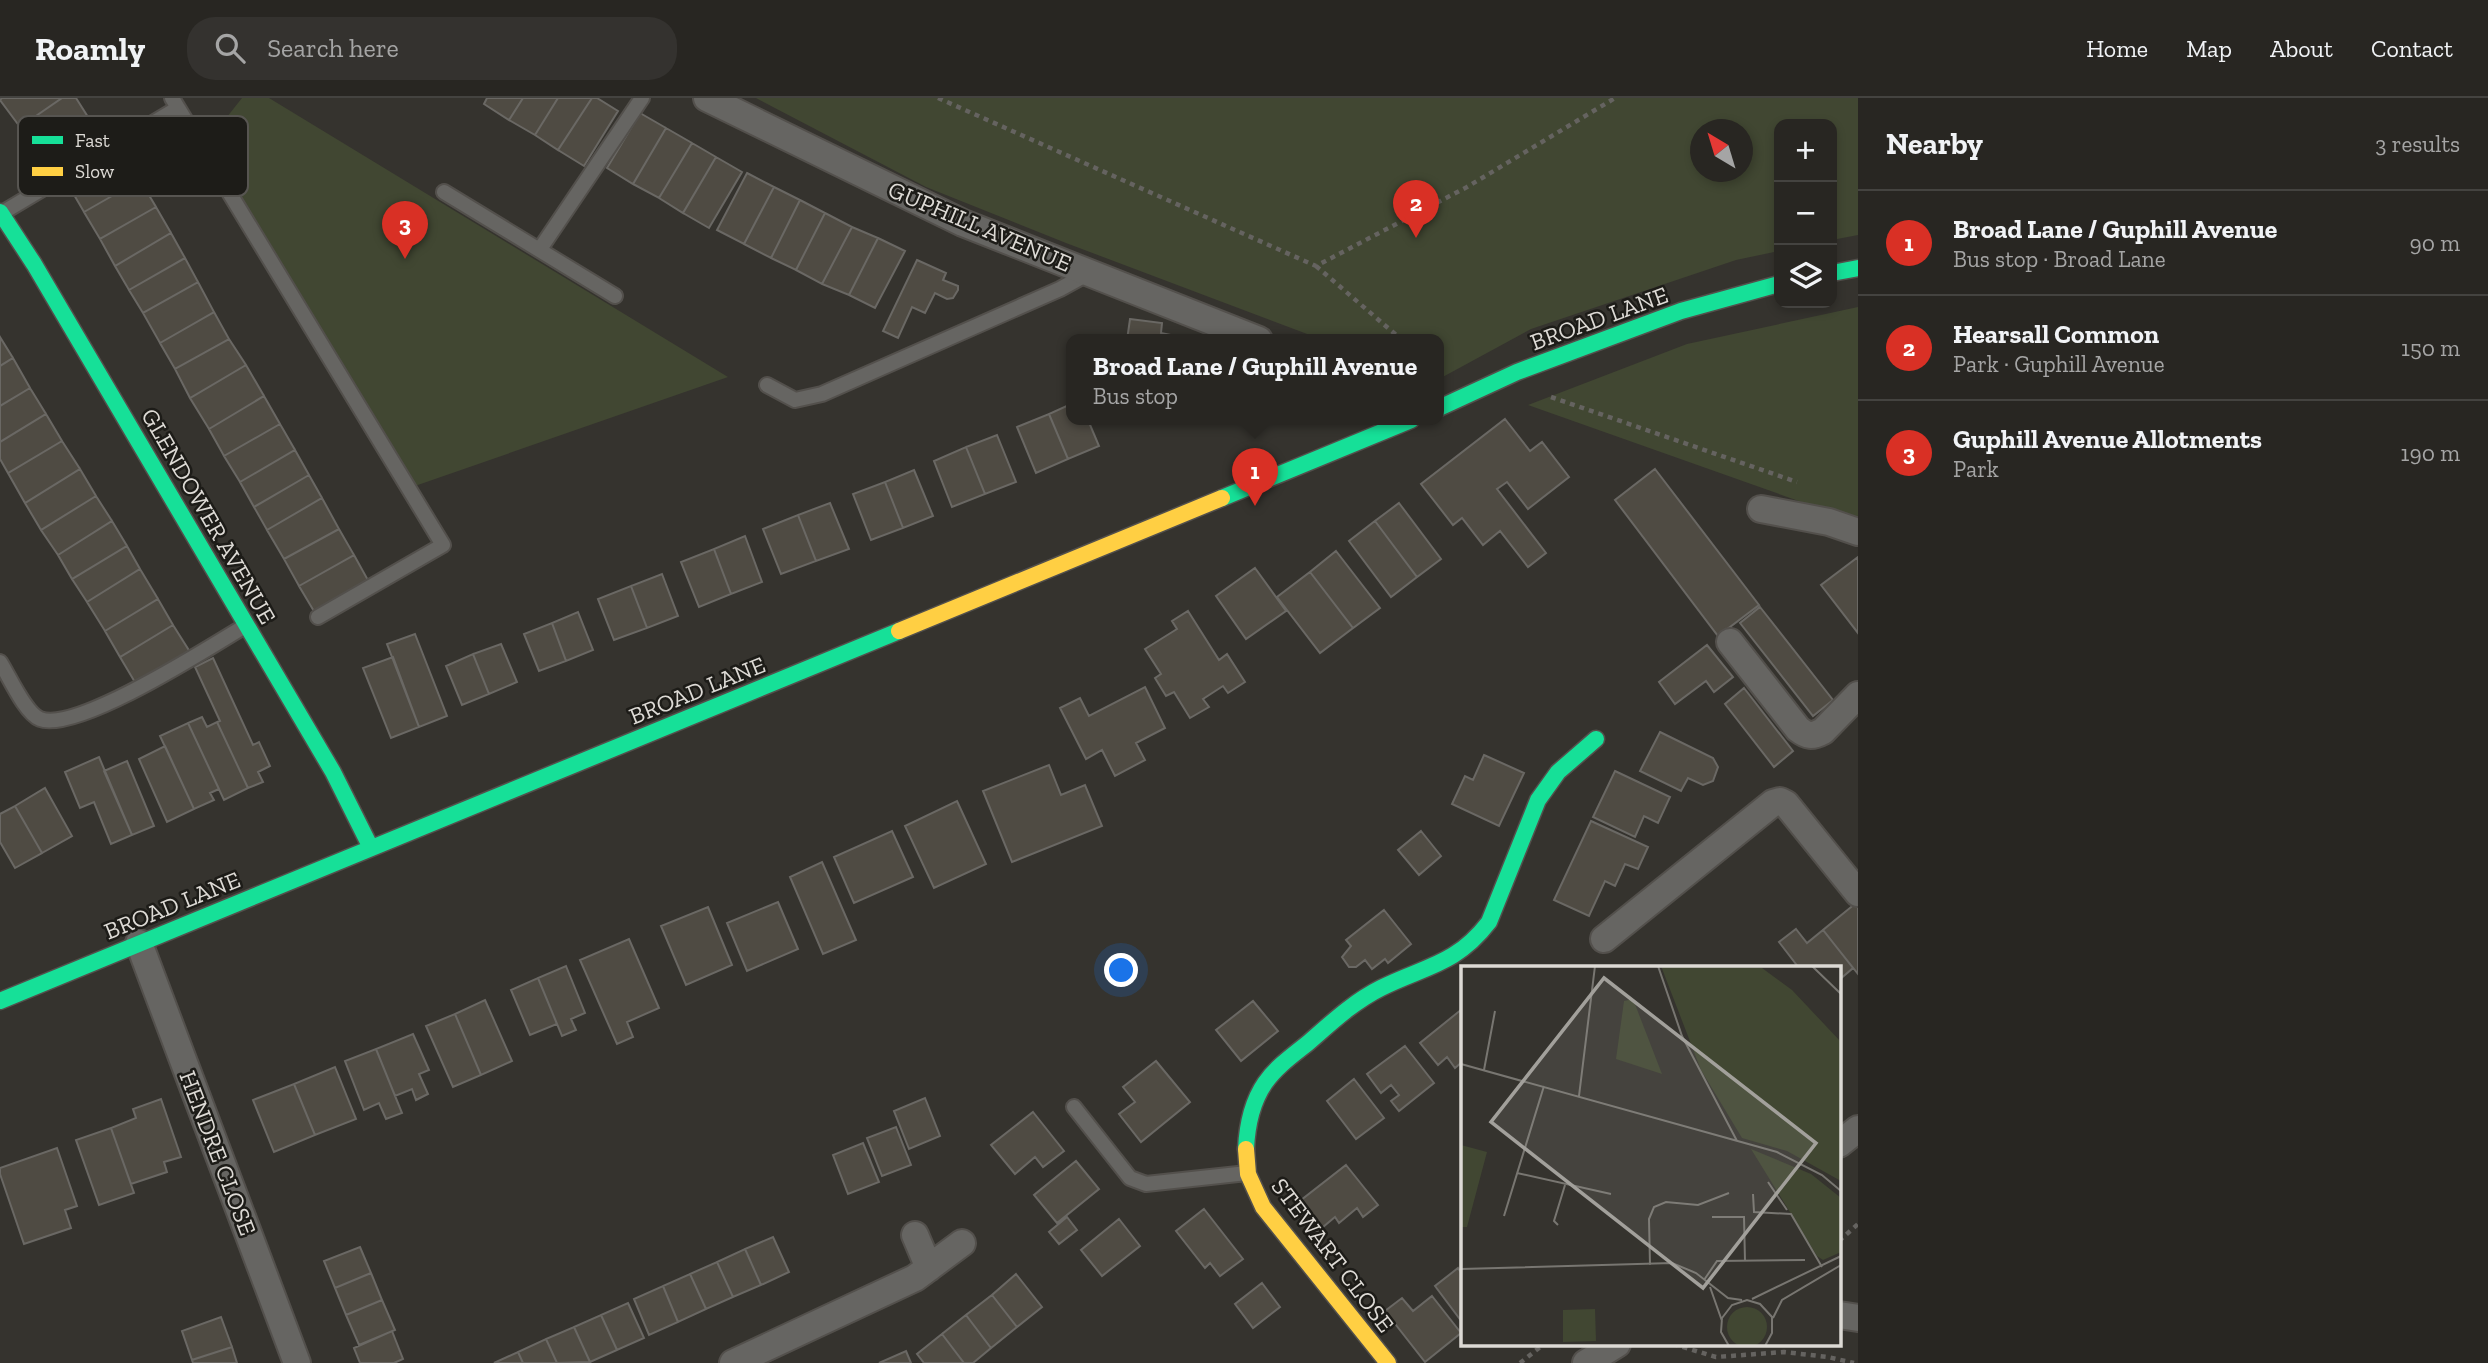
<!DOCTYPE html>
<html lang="en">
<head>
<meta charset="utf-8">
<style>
	:root { --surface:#282622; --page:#34322f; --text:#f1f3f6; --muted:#a5a5a5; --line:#444340; --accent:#d93025 }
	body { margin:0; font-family:"Zilla Slab",serif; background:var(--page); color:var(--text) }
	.controls { position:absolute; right:21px; top:21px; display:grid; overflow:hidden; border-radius:14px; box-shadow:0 4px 10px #0003 }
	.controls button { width:63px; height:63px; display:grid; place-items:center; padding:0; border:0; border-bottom:2px solid var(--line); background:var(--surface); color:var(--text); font:35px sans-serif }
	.compass { position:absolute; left:1690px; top:21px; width:63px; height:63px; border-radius:50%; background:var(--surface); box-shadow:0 4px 10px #0003; rotate:322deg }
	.you { position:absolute; left:1122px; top:873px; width:24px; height:24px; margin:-18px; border:5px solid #fff; border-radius:50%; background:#1a73e8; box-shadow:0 0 0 10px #1a73e833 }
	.badge { display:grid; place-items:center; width:46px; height:46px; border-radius:50%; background:var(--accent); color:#fff; font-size:23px; font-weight:700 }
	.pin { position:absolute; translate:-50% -58px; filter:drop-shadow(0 2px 4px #0008) }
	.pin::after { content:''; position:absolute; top:37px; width:24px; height:21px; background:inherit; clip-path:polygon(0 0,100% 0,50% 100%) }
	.popup { position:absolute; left:1066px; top:236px; width:378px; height:91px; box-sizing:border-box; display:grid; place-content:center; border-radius:14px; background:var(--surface); filter:drop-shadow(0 2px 5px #0005); font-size:23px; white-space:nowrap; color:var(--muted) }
	.popup b { font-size:26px; color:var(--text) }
	.popup::after { content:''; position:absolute; left:50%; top:100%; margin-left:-14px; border:14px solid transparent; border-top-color:var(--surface) }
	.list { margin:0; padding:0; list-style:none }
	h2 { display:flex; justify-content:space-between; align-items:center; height:91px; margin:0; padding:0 28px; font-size:30px }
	h2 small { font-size:23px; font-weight:400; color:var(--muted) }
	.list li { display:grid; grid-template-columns:46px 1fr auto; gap:21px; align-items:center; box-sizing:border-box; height:105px; padding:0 28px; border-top:2px solid var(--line) }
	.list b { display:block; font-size:26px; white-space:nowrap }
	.list p { margin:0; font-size:23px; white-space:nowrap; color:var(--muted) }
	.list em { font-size:23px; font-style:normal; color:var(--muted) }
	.icon { flex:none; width:38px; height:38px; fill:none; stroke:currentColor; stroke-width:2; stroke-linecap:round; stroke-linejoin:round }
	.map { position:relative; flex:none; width:1858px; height:1265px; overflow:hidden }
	header { display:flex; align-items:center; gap:42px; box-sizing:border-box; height:98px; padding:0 35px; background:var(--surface); border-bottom:2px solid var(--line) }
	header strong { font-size:33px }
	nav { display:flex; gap:38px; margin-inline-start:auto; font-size:24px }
	.search { width:490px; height:63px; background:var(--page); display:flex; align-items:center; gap:18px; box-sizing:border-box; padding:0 24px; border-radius:28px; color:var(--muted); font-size:26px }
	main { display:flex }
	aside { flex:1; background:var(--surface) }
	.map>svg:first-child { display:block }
	.green { fill:#414732; fill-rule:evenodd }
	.building { fill:#4f4b43; stroke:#6a6864; stroke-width:2 }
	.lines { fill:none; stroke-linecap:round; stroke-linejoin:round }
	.lane-casing { stroke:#53504c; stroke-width:18 }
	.street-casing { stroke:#53504c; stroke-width:30 }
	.fast-casing { stroke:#53504c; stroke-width:19 }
	.slow-casing { stroke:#53504c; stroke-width:19 }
	.path { stroke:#656360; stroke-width:4.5; stroke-dasharray:5 5; stroke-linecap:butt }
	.lane { stroke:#666562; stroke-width:14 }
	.street { stroke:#666562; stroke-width:26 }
	.fast { stroke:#16e098; stroke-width:16 }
	.slow { stroke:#ffcf43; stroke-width:16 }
	.labels { text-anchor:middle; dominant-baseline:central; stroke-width:5; stroke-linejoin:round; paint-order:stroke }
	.street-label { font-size:24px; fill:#dddad5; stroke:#1d1c18 }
	.inset-road { fill:none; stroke:#787671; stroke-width:2 }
	.view { fill:#a2a09b; fill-opacity:0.15; stroke:#a2a09b; stroke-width:3.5 }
	.inset-edge { fill:none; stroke:#dddad5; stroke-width:3.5 }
	.key { fill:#1d1c18; stroke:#575551; stroke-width:2 }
	.key-label { font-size:19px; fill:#dddad5 }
</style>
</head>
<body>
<header>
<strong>Roamly</strong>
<div class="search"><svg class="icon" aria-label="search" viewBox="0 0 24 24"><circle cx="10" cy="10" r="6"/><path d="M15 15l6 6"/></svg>Search here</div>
<nav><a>Home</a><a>Map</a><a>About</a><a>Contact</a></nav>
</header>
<main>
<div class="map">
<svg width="1858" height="1265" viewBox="0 0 1858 1265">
	<rect width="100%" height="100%" fill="#35332e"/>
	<!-- green -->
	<path class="green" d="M242,0H269L728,279L412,389L208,43Z
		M756,0H1858V137L1832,142V26H1779V153L1736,162L1531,231L1439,281V242H1323L1066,145L926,89ZM1700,32H1742V74H1700Z
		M1858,209V424L1528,307L1687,246Z"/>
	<!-- building -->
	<path class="building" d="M2,0H62L20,29L0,2Z
		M62,0H76L88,19L37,54L20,29Z
		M487,0H523L509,22L484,6Z
		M523,0H558L535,37L509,22Z
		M558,0H592L558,52L535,37Z
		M592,0H597L618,13L584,68L558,52Z
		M640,15L666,30L633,86L607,70Z
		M88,19L106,44L55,80L37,54Z
		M666,30L692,45L659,100L633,86Z
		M692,45L716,59L683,115L659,100Z
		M122,51L140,82L84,114L66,83Z
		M716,59L742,74L709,130L683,115Z
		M747,75L774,89L744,146L717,132Z
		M140,82L156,109L100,141L84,114Z
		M774,89L800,102L771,160L744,146Z
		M800,102L825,115L796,172L771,160Z
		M156,109L171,135L115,168L100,141Z
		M825,115L852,129L822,186L796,172Z
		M852,129L878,140L849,197L822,186Z
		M171,135L185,160L129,192L115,168Z
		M878,140L905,153L875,210L849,197Z
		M185,160L198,184L143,215L129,192Z
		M917,162L946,175L943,182L958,188V192L953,200L947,201L935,195L925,215L912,209L898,240L883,233Z
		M198,184L214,214L160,245L143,215Z
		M214,214L229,241L175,271L160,245Z
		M1130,221L1162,225L1161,235L1171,237L1170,242H1127Z
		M0,239L13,260L0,268Z
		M229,241L246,267L190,300L175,271Z
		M13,260L30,290L0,308V268Z
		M246,267L264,298L209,331L190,300Z
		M30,290L46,316L0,344V308Z
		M264,298L280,326L224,358L209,331Z
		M1071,306V322H1088L1099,348L1068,361L1049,316Z
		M46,316L62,343L8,375L0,361V344Z
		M1049,316L1068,361L1036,375L1017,329Z
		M1505,321L1530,353L1542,344L1569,379L1528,411L1507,384L1497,391L1546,455L1528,469L1500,433L1483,447L1462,420L1453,427L1421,386Z
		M280,326L295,352L240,384L224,358Z
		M997,337L1016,384L985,396L966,349Z
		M62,343L80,371L25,405L8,375Z
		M966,349L985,396L952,409L934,363Z
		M295,352L309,377L254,409L240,384Z
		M80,371L96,398L41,432L25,405Z
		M1655,371L1759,507L1718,538L1615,402Z
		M914,372L933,418L903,430L885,384Z
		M309,377L322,400L267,432L254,409Z
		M885,384L903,430L871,442L853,396Z
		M96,398L112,423L58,457L41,432Z
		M322,400L339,431L284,461L267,432Z
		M830,405L849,451L816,463L798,417Z
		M1399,405L1441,461L1417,479L1375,423Z
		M798,417L816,463L781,476L763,431Z
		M112,423L127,448L72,481L58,457Z
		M1375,423L1417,479L1391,499L1349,443Z
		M339,431L354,457L299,488L284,461Z
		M745,438L762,484L731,496L714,451Z
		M127,448L140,471L87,504L72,481Z
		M714,451L731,496L699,509L681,464Z
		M1336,453L1380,510L1353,530L1310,474Z
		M354,457L369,484L315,515L299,488Z
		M1858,459V535L1821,487Z
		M1255,470L1286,513L1246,541L1216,498Z
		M140,471L158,501L105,533L87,504Z
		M1310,474L1353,530L1320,555L1277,499Z
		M662,476L678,518L647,530L631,488Z
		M631,488L647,530L614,542L598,501Z
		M158,501L173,527L120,559L105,533Z
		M1760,509L1833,602L1813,618L1740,525Z
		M1188,513L1219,562L1227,556L1245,584L1228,595L1223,588L1203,601L1209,609L1190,620L1174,594L1166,598L1155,580L1161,576L1145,551L1177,531L1172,523Z
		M578,514L593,552L566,563L552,525Z
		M552,525L566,563L539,573L524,536Z
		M173,527L190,554L136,586L120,559Z
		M415,536L447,618L419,629L387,546Z
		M501,546L517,584L489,596L473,556Z
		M1707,547L1733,579L1714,594L1706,583L1675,606L1659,584Z
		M473,556L489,596L462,607L446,568Z
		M393,559L419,629L391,640L363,570Z
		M213,560L253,647L259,644L270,668L258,674L263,684L248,690L217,624L220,623L195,569Z
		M1145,589L1165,630L1136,645L1145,662L1115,678L1102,652L1086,661L1060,610L1080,600L1089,618Z
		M1744,590L1793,653L1774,669L1725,606Z
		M202,619L207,629L217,624L248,690L224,702L188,625Z
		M188,625L219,691L210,695L214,702L194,711L160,638Z
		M1660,634L1713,660L1718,669L1713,683L1703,687L1688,680L1681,693L1640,673Z
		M165,648L194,711L167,724L139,661Z
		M1484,657L1524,675L1499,728L1452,706L1465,678L1473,682Z
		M99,659L132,737L111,746L94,704L80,710L65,674Z
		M127,663L154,728L132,737L104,673Z
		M1049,667L1061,697L1085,687L1102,728L1012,764L983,693Z
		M1615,673L1670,699L1658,725L1644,718L1635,739L1593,719Z
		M45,690L72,738L42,755L15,708Z
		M957,703L986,766L934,790L905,728Z
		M15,708L42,755L15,770L0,744V716Z
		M1591,723L1648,749L1638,771L1625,766L1615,788L1605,783L1589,818L1554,802Z
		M892,733L913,779L854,805L834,759Z
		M1421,733L1441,758L1419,777L1398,752Z
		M822,764L856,842L823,856L790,779Z
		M778,804L798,851L747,873L727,825Z
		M1856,805L1858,807V876L1823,832Z
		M708,809L732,867L686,887L661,828Z
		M1384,812L1411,846L1388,865L1385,861L1372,871L1365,862L1356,869H1349L1342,859L1351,848L1346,842Z
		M1796,831L1807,845L1823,832L1853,870L1839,882V870H1799L1779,844Z
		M629,841L659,910L627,924L633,939L617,946L580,862Z
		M566,868L585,915L571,921L576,932L562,938L538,880Z
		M538,880L557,926L530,937L511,892Z
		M485,902L512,963L481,977L455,916Z
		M1253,903L1278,933L1241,963L1216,932Z
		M1462,911V964L1455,970L1447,959L1438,967L1420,945Z
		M455,916L481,977L453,989L426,928Z
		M413,936L429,972L419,976L428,996L416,1002L412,991L395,998L376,951Z
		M1405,948L1434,985L1399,1013L1391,1003L1399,997L1391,987L1381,995L1367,976Z
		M376,951L402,1015L386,1021L379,1005L364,1012L345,963Z
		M1156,963L1190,1004L1141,1044L1119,1016L1135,1004L1123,989Z
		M335,969L356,1021L315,1037L294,986Z
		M1354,981L1384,1020L1356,1041L1327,1003Z
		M294,986L315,1037L274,1054L253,1002Z
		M925,1000L940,1038L909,1051L894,1013Z
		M161,1001L181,1059L164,1064L167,1074L131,1086L111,1030L136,1020L133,1011Z
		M1033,1014L1064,1053L1043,1069L1035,1059L1015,1076L991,1047Z
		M896,1029L911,1067L882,1078L867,1040Z
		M111,1030L134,1095L99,1107L76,1042Z
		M863,1045L879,1084L848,1096L833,1057Z
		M57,1050L77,1108L65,1112L71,1130L24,1146L0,1076V1070Z
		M1076,1063L1099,1091L1057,1125L1034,1097Z
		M1346,1067L1378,1107L1363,1119L1357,1110L1339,1125L1335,1119L1317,1134L1296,1106Z
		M1204,1111L1243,1161L1220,1178L1210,1165L1205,1170L1176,1133Z
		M1067,1119L1077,1132L1059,1146L1049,1134Z
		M1119,1121L1140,1148L1102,1178L1081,1152Z
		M773,1139L789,1174L761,1187L745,1151Z
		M360,1149L371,1175L335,1190L324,1163Z
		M745,1151L761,1187L733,1199L717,1164Z
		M717,1164L733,1199L706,1211L690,1176Z
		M1458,1170L1462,1176V1224L1435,1188Z
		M371,1175L382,1202L346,1217L335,1190Z
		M690,1176L706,1211L678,1224L663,1188Z
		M1016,1176L1042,1209L1017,1229L992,1197Z
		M1262,1185L1280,1209L1253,1230L1235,1206Z
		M663,1188L678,1224L649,1237L634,1201Z
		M992,1197L1017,1229L991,1250L966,1217Z
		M1432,1198L1461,1235L1425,1264L1385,1213L1402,1200L1413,1213Z
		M382,1202L395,1232L359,1247L346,1217Z
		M628,1205L644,1240L617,1252L601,1217Z
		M601,1217L617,1252L590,1264L574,1229Z
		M966,1217L991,1250L973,1265H964L942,1236Z
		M221,1219L232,1249L192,1262L182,1233Z
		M574,1229L590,1264L557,1265L546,1241Z
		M392,1233L403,1261L394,1265H360L354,1250Z
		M942,1236L964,1265H924L917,1256Z
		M546,1241L557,1265H523L518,1254Z
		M232,1249L237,1265H193L192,1262Z
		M906,1253L911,1265H879Z
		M518,1254L523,1265H494Z"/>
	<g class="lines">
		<!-- lane casing -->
		<g class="lane-casing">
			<path id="lane" d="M178,10L443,447L318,519
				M444,94L615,198
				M2,115L178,10L172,0
				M540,151L642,0
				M767,287L795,302L822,296L1060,191L1089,175
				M0,564C9,578 25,615 40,621C77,635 210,549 245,528
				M1074,1009L1130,1080L1146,1086L1247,1075"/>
		</g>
		<!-- street casing -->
		<g class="street-casing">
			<path id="street" d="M707,0L963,125L1259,242
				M1761,411L1829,424L1858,434
				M1730,544L1798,631C1807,638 1812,639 1823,633L1858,597
				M1604,841L1773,705L1780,703L1786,706L1858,795
				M139,845L297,1265
				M1839,1046L1858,1031
				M915,1137L929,1170
				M1839,1217L1858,1220
				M733,1265L915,1180L962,1145
				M1586,1265L1617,1246"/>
		</g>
		<!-- fast casing -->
		<g class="fast-casing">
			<path id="fast" d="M0,114L34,166L333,674L371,750
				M1832,175L1858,170
				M1439,310L1517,274L1681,213L1779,186
				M1222,400L1411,322
				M0,903L899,533
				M1246,1051C1247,1029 1252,1004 1265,985C1276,969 1293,957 1308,945C1331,925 1353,904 1381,890C1425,868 1456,867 1489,824L1538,702L1558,674L1596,641"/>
		</g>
		<!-- slow casing -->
		<g class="slow-casing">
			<path id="slow" d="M899,533L1222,400
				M1246,1051L1248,1076L1263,1109L1388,1265"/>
		</g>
		<!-- path -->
		<path class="path" d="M938,0L1316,168L1467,89L1615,0
			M1316,168L1402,242
			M1551,299L1797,384
			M1839,1143L1858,1126
			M1673,1246L1716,1259L1784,1254L1828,1259L1854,1265
			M1520,1265L1544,1246"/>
		<!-- lane -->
		<use href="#lane" class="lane"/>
		<!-- street -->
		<use href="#street" class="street"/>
		<!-- fast -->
		<use href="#fast" class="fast"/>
		<!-- slow -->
		<use href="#slow" class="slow"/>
	</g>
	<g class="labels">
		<!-- street labels -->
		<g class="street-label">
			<text transform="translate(980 128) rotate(23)">GUPHILL AVENUE</text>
			<text transform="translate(1599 220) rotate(-20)">BROAD LANE</text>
			<text transform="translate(209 418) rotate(60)">GLENDOWER AVENUE</text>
			<text transform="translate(697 592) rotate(-22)">BROAD LANE</text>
			<text transform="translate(172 807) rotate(-22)">BROAD LANE</text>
			<text transform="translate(218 1055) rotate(69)">HENDRE CLOSE</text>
			<text transform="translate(1333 1157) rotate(53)">STEWART CLOSE</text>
		</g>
	</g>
	<!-- overview -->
	<g transform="translate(1461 868)">
		<rect width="380" height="380" fill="#35332e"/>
		<path d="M200,0L301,2L331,24L380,76V215L326,185L281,172L240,104ZM172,33L201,108L155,93L163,35ZM0,179L26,186L6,261H0ZM290,183L350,208L380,232V286L362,294L356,290ZM266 361a20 20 0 1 1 40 0a20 20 0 1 1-40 0ZM134,343L135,375L102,376V344Z" fill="#414732"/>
		<path class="inset-road" d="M197,0L221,70L276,175M351,0L380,28M0,98L316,186L361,209L380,225M23,104L34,45M118,130L134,0M56,207L150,228M307,216L326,244M292,228L293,246L330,248L361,301M43,250L83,120M251,251H283L284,295M97,259L93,255L104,219M189,299L188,253L193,241L205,236L237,239L268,227M0,303L211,297L235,307L267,332L281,334M243,314L256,295L344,294M249,321L261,355M291,333L380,290M312,352L321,334L380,299M268,380L260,366L261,352L271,339L286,334L299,338L311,351V367L304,380"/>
		<path class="view" d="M143,12L355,177L242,322L30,156Z"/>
		<rect width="380" height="380" class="inset-edge"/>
	</g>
	<!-- legend -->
	<rect x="18" y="18" width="230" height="80" rx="10" class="key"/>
	<rect x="32" y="38" width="31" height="8" fill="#16e098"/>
	<rect x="32" y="69" width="31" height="9" fill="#ffcf43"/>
	<g class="key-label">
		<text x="75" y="49">Fast</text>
		<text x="75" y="80">Slow</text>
	</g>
</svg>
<div class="controls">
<button>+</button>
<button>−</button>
<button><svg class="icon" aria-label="layers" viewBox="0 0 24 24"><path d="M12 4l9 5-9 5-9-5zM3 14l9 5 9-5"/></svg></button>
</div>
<svg class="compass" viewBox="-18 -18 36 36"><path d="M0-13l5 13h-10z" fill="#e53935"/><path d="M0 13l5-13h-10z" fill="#a5a5a5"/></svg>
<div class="you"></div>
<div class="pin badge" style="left:1255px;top:408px">1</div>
<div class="popup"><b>Broad Lane / Guphill Avenue</b>Bus stop</div>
<div class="pin badge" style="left:1416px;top:140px">2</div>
<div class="pin badge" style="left:405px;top:161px">3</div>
</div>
<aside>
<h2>Nearby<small>3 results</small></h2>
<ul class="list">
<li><span class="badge">1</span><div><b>Broad Lane / Guphill Avenue</b><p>Bus stop · Broad Lane</p></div><em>90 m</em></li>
<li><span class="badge">2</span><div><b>Hearsall Common</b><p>Park · Guphill Avenue</p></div><em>150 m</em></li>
<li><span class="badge">3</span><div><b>Guphill Avenue Allotments</b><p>Park</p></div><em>190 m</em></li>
</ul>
</aside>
</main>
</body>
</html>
